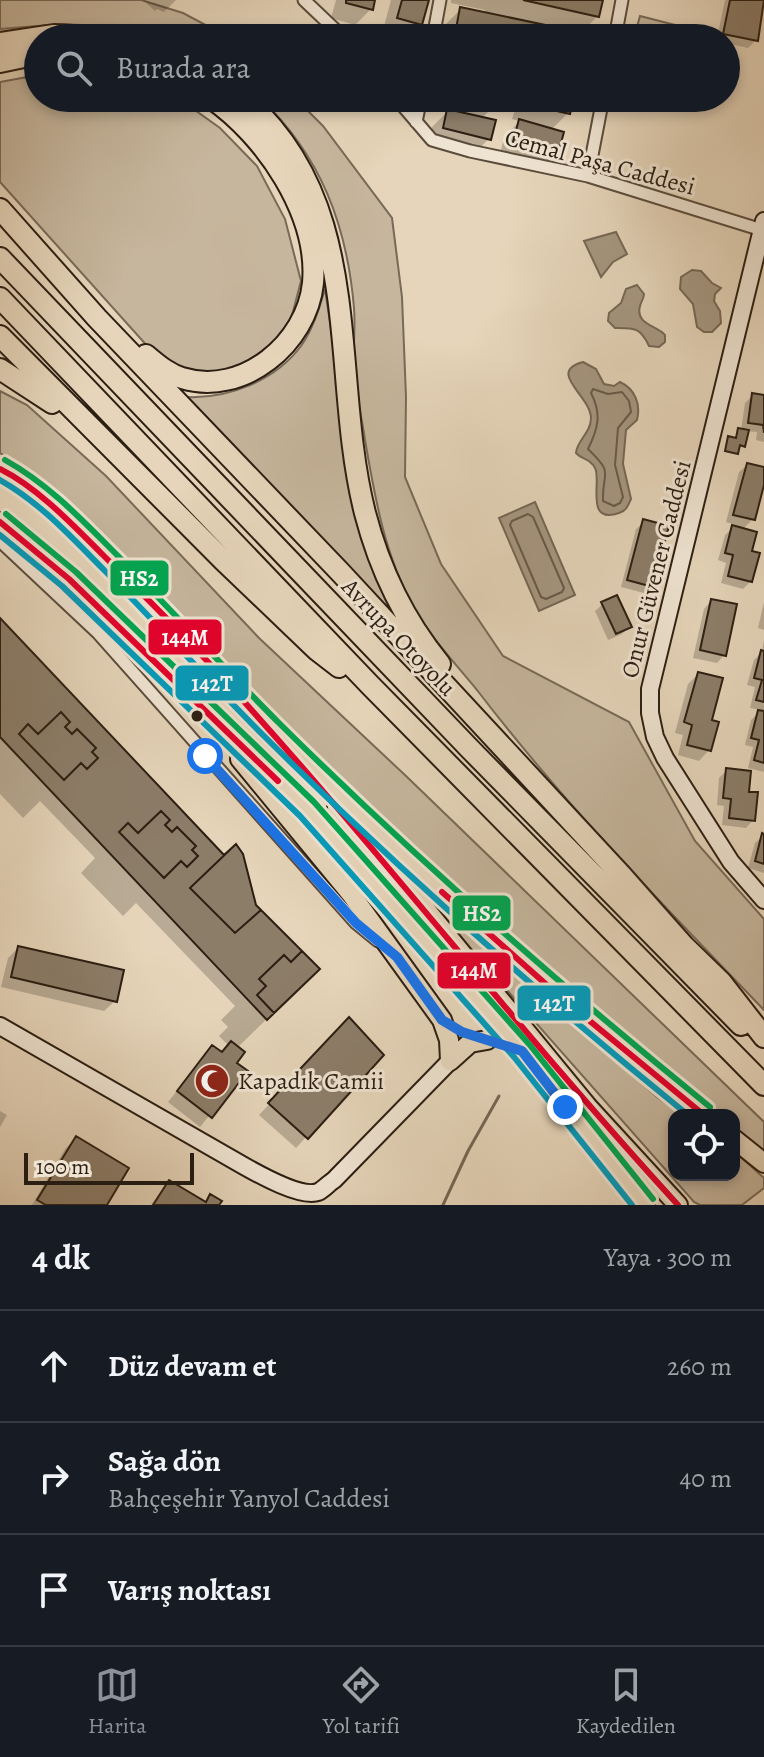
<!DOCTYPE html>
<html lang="tr">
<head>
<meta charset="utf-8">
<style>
	:root { --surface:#171b24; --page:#20242c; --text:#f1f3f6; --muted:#9ea1a6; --line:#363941; --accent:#8c9099 }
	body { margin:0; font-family:Alegreya,serif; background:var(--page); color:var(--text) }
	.controls { position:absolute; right:24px; bottom:24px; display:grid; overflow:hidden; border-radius:16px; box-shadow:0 4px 12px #0003 }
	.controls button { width:72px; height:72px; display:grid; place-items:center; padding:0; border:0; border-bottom:2px solid var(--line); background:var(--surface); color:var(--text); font:40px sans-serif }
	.scale { position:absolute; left:24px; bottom:20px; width:170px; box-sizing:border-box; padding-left:8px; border:4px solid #2b1e12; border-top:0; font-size:22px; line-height:28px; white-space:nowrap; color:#2b1e12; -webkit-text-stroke:6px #efe4d2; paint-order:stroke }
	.stop { position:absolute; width:24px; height:24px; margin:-18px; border:6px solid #1a73e8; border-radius:50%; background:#fff }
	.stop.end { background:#1a73e8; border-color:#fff; box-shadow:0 2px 8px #0008 }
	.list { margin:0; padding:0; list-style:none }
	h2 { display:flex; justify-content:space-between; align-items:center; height:104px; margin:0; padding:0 32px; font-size:34px }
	h2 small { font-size:26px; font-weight:400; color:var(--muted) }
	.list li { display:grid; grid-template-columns:52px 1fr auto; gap:24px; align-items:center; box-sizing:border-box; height:112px; padding:0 32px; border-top:2px solid var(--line) }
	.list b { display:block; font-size:30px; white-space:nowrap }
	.list p { margin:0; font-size:26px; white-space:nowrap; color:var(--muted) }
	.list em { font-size:26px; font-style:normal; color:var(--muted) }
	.icon { flex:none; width:44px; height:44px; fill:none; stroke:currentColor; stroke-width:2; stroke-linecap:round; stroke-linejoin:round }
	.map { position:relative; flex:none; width:764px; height:1205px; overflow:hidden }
	.search { position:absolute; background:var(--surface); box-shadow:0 4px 12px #0003; left:24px; right:24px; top:24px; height:88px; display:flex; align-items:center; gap:20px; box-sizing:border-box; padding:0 28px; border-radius:44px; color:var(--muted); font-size:30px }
	.sheet { height:440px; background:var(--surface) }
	nav { display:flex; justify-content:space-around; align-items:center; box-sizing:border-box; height:112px; border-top:2px solid var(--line); background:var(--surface); font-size:22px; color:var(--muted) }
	nav a { display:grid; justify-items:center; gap:4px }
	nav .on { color:var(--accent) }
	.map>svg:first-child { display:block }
	.green { fill:#c6b69d; stroke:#786a58; stroke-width:2 }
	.water { fill:#a69781; stroke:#756755; stroke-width:2 }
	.shadow { fill:#0003 }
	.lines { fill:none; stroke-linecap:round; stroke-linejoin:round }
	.shore { stroke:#685a4a; stroke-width:2 }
	.stream { stroke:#756755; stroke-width:3 }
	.building { fill:#8c7d69; stroke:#2b1e12; stroke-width:2 }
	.street-casing { stroke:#5a4c3c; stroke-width:15 }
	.secondary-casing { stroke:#2b1e12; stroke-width:20 }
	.primary-casing { stroke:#2b1e12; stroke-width:22 }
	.highway-casing { stroke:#2b1e12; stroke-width:24 }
	.street { stroke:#efe4d2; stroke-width:11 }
	.secondary { stroke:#efe4d2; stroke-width:16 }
	.primary { stroke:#e6d5ba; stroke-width:18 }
	.highway { stroke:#e6d5ba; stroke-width:20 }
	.bus-1-casing { stroke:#efe4d2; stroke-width:12 }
	.bus-2-casing { stroke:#efe4d2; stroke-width:12 }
	.bus-3-casing { stroke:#efe4d2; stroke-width:12 }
	.bus-1 { stroke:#e4002b; stroke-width:6 }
	.bus-2 { stroke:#049bbb; stroke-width:6 }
	.bus-3 { stroke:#00a651; stroke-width:6 }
	.route { stroke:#1a73e8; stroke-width:10 }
	.bus-dot { fill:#2b1e12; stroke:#efe4d2; stroke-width:3 }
	.labels { text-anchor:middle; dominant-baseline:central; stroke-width:6; stroke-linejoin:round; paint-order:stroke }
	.street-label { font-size:24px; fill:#2b1e12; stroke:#efe4d2 }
	.poi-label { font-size:24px; fill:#2b1e12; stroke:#efe4d2; text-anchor:start }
	.line-badge { stroke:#efe4d2; stroke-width:3 }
	.badge-label { font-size:22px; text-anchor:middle; font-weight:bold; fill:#fff }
</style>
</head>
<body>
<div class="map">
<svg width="764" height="1205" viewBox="0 0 764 1205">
	<rect width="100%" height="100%" fill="#e6d5ba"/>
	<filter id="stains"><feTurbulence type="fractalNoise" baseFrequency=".0025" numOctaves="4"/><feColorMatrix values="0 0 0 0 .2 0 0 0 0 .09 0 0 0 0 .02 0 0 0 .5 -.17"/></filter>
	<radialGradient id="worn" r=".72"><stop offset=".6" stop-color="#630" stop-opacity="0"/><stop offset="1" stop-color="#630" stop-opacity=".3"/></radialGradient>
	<!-- green -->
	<path class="green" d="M0,0H141L183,13L230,38H168L119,27L62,24L0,29Z
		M640,16L687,28L685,38H634Z
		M38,75V98H178L220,128L257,166L285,219L301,281L289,327L263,351L239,367L219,373L194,372L169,364L149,348L0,182V82Z
		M260,98H295L323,126L392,218L402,297L406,397L405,477L441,564L503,656L629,722L695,841L764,919V1010C665,907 564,804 477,690C456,664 430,637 414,608C385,557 375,498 365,440C362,419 357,397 354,375C352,353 356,330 354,308C347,225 321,156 260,98Z
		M325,289L339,383L345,463L359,525L394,614L186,397C228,399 275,381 301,346C313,329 319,309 325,289Z
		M0,391L27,405L106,476L259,638L406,776L764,1122V1153L734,1128V1115H718L575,1001L386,827L28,469L0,453Z
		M393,861L657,1097L683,1115H674V1175H734V1151L764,1178V1188L742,1205H700L694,1202Z"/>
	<!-- water -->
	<path class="water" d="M616,232L627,254L613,262L601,277L584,241Z
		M692,270L701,271L712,283L721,288L715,294L714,301L720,311L721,323L712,332H704L697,327L693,304L680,289L681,277Z
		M637,285L644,294C644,298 641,302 640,306C635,325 657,325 665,335V342L659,347L649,346C640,327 634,328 615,328L608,321L609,313L621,303L626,289Z
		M583,362L596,369L604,384L614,386L620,382C635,389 641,404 637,420L626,430L623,464L631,499C628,506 626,511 619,513C584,525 602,480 595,468C590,458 582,460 576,453C577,440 591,433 591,418C591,396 546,372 583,362Z
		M535,502L575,595L539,611L499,518Z"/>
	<!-- shadow -->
	<path class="shadow" d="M143,0H176L164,12L157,9L155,11Z
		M336,0H373L371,9L355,25L331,18Z
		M391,0H426L420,24L406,38L382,34Z
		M451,0H601L598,16L579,34L590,38H442L445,25L461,9L484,14L485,10L451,3Z
		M725,0H764L756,40L748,48L726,43V38H717Z
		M438,98H498L497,103L481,119L489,139L473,154L428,144L432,127L448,111L435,108Z
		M519,98H572L568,113L551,130L557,153L541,169L499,158L504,137L520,121L512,119Z
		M753,395L764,397V442L756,440L757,432L747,431L743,446H737L734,454L724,452L727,440H735L737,432L741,431L745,403Z
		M747,465L764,469V477L753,519L742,530L750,552L751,581L743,589L721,583L726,563L718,560L725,535L736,525L726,522L739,472Z
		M644,522L652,586L644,593L621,587L636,529Z
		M711,601L724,655L717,663L693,658L704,609Z
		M764,602V630L758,628Z
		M603,604L630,626L622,634L608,640L595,611Z
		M0,621L277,1009L237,1048L235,1063L245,1072L200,1127L168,1102L212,1047L221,1054L229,1046L219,1036L228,1027L221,1020L235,1006L136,903L123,916L81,873L95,858L40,801L23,818L0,794Z
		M764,640V772L748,768L753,747L745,745L751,720L761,710L750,708L755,687L747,685L754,660L762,652Z
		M698,674L709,722V750L699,761L678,755L683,735L675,733L688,684Z
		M727,770L747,793L753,820L746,828L722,825L724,806L717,805L719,778Z
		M763,836H764V873L748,868L755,843Z
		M18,948L115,1001L104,1011L1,987L8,958Z
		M349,1020L306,1137L296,1148L259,1115Z
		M0,1111L7,1115L0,1127Z
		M76,1138L104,1205H32L65,1149Z
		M169,1182L204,1203L211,1197L217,1205H151Z"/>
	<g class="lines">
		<!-- shore -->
		<path class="shore" d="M593,389L608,394L622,392L629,401L631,412L618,428L615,465L623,497L620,503L614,506L603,501C602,470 615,475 588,449C598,429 602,414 591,393Z
			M528,514L533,517L564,588L562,592L546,599L541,597L510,525L512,521Z"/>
		<!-- stream -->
		<path class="stream" d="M443,1205L468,1151L499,1096"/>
	</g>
	<!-- building -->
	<path class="building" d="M346,0H375L373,10L346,3Z
		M402,0H429L422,25L397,18Z
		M523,0H603L599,17Z
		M730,0H764L758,41L723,34Z
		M460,7L593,35L592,38H497L456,29Z
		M528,98H574L570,114L526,104Z
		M447,109L496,120L491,140L443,128Z
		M519,119L564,132L558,154L513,142Z
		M752,393L764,395V433L763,425L748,423Z
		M738,428L749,430L745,447L740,445L738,454L725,451L728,436L736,438Z
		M747,463L764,467V485L755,520L733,515Z
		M643,519L669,526L653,587L627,580Z
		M732,525L757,532L752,551L760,553L752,582L728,576L733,555L725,553Z
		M617,595L632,627L616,634L601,602Z
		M711,599L737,604L726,656L700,650Z
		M0,618L224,855L236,844L243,854L256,905L320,969L267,1020L0,737Z
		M761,650L764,651V702L756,700L762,680L754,678Z
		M698,672L723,678L712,720L719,722L711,751L687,745L692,725L684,722Z
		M758,710L764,711V763L754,760L759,740L751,738Z
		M61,712L70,722L65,727L72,734L77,729L96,748L92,752L98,758L87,769L81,763L64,780L19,734L28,724L38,734Z
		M726,768L751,771L749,792H758L755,821L729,818L731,799L723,798Z
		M161,811L170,820L165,825L172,832L177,827L196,846L192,850L198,856L187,867L181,861L164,878L119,832L128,823L138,833Z
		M762,833L764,834V864L755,861Z
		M236,844L243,854L256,905L261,910L235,933L190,888Z
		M18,946L124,970L117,1002L11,977Z
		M302,951L320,969L274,1013L257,995L266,986L259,979L284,955L291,962Z
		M349,1017L384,1055L308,1139L268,1103Z
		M231,1041L245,1052L237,1063L248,1071L212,1118L177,1091L212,1045L222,1052Z
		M76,1136L129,1168L107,1205H46L37,1200Z
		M169,1180L206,1202L210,1194L222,1201L219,1205H153Z"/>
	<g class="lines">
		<!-- street casing -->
		<g class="street-casing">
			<path id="street" d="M304,0L344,38
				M433,38L440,0
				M615,38L622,0
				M396,98L432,140L470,151L588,176L762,230
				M416,122L421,98
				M588,176L603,98
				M0,541L98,633L356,923L378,941"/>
		</g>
		<!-- secondary casing -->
		<g class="secondary-casing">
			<path id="secondary" d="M764,221L650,689V713L655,737L665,758L731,862L764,900
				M0,1026L244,1166C260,1175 301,1198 318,1192C323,1190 329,1183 334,1180L450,1061"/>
		</g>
		<!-- primary casing -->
		<g class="primary-casing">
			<path id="primary" d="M0,469C39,488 72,523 102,554C159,611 213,671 270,728C407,866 553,994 704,1115
				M0,522L69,579L307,809L522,1051L645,1205
				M240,759L351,894L442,1020L449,1040L450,1061L470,1043L487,1040
				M337,808L413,894L588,1107L678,1205
				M734,1139L764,1163"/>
		</g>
		<!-- highway casing -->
		<g class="highway-casing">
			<path id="highway" d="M0,43L54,35L108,38
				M0,62L38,54
				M243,98C368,205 329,371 365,513C379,567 404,620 440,664
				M0,209L97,318L341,573L623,877L684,946L721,982L764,1037
				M0,258L470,749L741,1025
				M0,298L370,685L764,1085
				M0,336L223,560L317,650L339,667
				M146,355C157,364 168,374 182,378C243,397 307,343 313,283C319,214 265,135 211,98
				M0,369L52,403"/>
		</g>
		<!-- street -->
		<use href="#street" class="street"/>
		<!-- secondary -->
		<use href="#secondary" class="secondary"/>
		<!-- primary -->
		<use href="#primary" class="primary"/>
		<!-- highway -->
		<use href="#highway" class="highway"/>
		<!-- bus-1 casing -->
		<g class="bus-1-casing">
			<path id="bus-1" d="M0,469C38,488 72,524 102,554C133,585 165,616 195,648C363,828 512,1024 678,1205
				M0,522L69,579L278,781
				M442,892L557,994L704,1115"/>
		</g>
		<!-- bus-2 casing -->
		<g class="bus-2-casing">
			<path id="bus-2" d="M0,480C41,503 72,538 105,571C159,626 210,682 264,736C399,870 541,996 688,1115
				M0,535L62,586L300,816L514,1057L632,1205"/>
		</g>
		<!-- bus-3 casing -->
		<g class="bus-3-casing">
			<path id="bus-3" d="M5,460C50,485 84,522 120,558C174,613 226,670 280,724C417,860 561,986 710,1107
				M6,514L76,572L314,802L529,1044L653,1199"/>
		</g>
		<!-- bus-1 -->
		<use href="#bus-1" class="bus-1"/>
		<!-- bus-2 -->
		<use href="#bus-2" class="bus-2"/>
		<!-- bus-3 -->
		<use href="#bus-3" class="bus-3"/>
	</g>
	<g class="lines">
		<!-- route -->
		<path class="route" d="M205,756L356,923L397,957L442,1020L462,1032L522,1051L565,1107"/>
	</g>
	<!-- icons -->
	<defs>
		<g id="mosque-disc" transform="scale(1.8)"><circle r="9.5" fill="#8f2418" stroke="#efe4d2"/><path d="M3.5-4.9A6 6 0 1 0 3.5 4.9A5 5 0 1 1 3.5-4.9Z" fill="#fff"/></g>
	</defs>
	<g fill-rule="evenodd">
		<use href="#mosque-disc" x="212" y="1081"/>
	</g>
	<!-- markers -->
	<circle class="bus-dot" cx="197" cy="716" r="7"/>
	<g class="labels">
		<!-- street labels -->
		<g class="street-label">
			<text transform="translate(600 162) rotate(15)">Cemal Paşa Caddesi</text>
			<text transform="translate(656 569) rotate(-76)">Onur Güvener Caddesi</text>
			<text transform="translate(399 637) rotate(46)">Avrupa Otoyolu</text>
		</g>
		<!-- poi labels -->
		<g class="poi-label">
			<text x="238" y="1081">Kapadık Camii</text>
		</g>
	</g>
	<g class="line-badge">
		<rect x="109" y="559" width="61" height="38" rx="8" fill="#00a651"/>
		<rect x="147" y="618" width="76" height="38" rx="8" fill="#e4002b"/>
		<rect x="174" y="664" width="76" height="38" rx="8" fill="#049bbb"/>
		<rect x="451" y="894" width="61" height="38" rx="8" fill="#00a651"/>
		<rect x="436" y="951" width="76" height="39" rx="8" fill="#e4002b"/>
		<rect x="516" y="984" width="76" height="38" rx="8" fill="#049bbb"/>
	</g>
	<g class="badge-label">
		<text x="139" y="586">HS2</text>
		<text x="185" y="645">144M</text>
		<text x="212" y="691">142T</text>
		<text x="482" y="921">HS2</text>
		<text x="474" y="978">144M</text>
		<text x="554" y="1011">142T</text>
	</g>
	<rect width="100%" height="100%" filter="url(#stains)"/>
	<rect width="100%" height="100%" fill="url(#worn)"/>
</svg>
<div class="controls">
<button><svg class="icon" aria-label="locate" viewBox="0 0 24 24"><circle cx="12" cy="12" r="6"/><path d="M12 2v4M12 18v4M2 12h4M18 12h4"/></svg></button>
</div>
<div class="scale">100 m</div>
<div class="stop" style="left:205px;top:756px"></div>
<div class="stop end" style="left:565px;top:1107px"></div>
<div class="search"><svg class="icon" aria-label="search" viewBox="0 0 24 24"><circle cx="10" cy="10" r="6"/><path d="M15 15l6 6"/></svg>Burada ara</div>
</div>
<section class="sheet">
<h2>4 dk<small>Yaya · 300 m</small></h2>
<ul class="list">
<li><svg class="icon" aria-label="ahead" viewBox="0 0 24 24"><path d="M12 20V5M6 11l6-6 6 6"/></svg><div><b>Düz devam et</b></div><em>260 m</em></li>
<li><svg class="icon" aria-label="right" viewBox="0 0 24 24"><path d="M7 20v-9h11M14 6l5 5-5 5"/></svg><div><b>Sağa dön</b><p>Bahçeşehir Yanyol Caddesi</p></div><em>40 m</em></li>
<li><svg class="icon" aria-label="arrive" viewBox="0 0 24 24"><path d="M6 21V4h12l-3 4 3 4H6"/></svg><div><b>Varış noktası</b></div></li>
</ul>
</section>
<nav>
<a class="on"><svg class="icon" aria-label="map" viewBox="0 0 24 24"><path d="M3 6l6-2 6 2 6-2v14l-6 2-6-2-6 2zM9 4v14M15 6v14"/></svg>Harita</a>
<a><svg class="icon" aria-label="directions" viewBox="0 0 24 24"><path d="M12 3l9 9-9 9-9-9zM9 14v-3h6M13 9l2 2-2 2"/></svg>Yol tarifi</a>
<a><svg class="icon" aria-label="saved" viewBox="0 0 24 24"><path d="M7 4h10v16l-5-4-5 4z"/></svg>Kaydedilen</a>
</nav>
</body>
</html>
